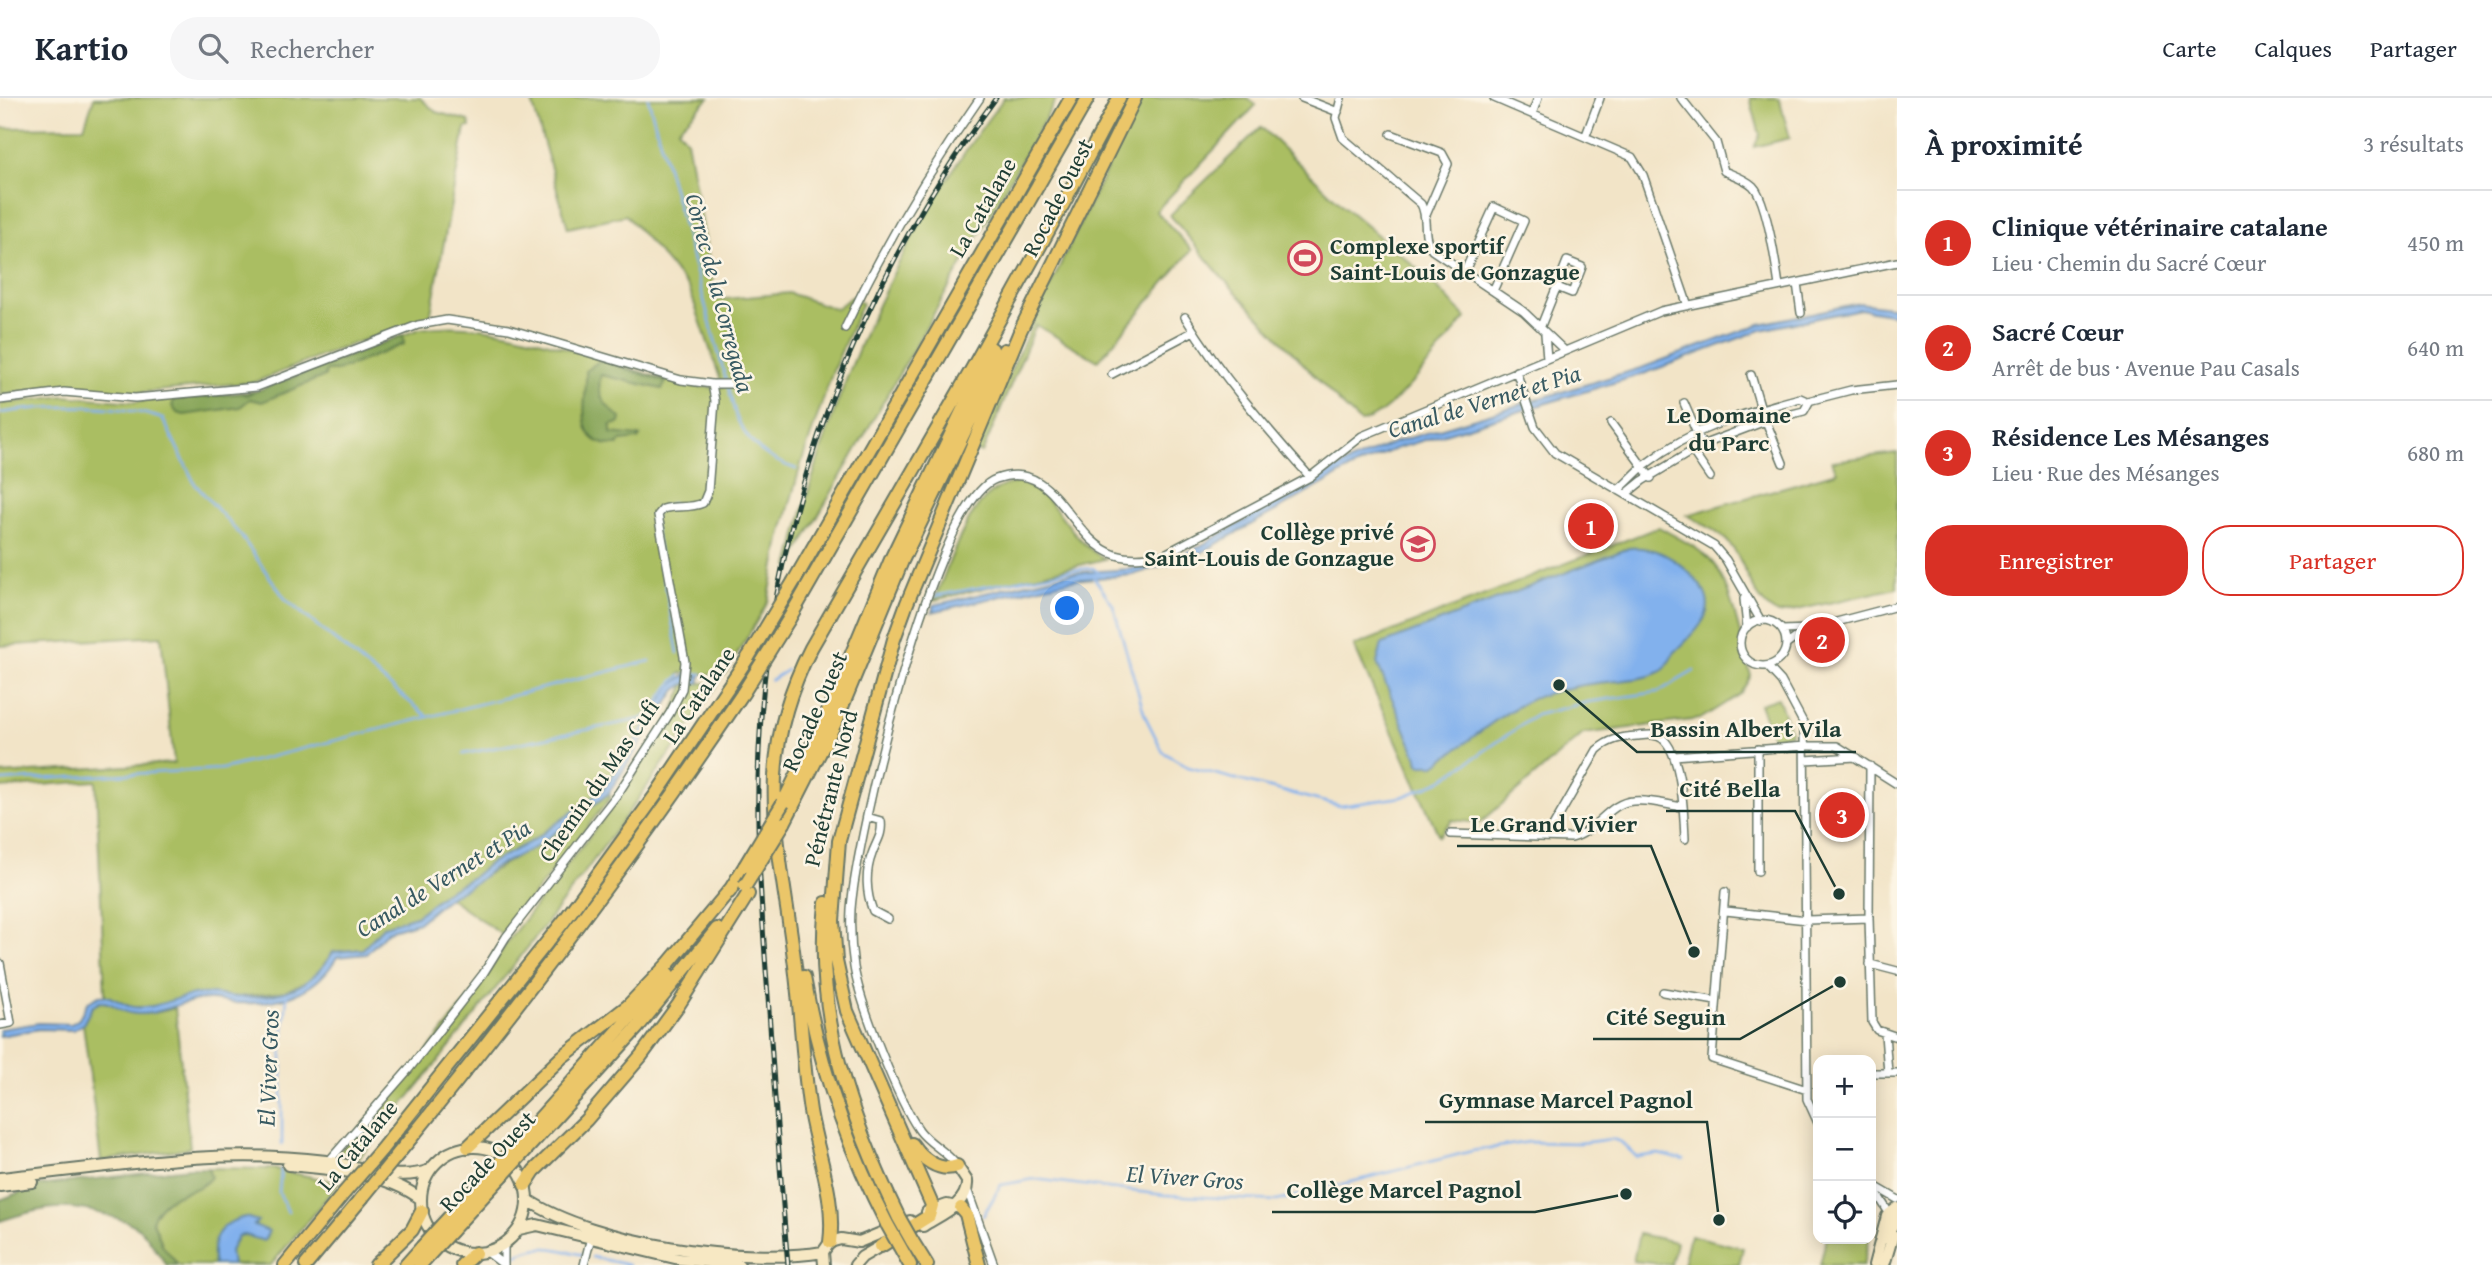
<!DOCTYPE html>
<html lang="fr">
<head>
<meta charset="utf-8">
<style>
	:root { --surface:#fff; --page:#f6f6f7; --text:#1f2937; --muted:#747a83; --line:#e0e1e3; --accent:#d93025 }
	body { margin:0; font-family:"Gentium Book Plus",serif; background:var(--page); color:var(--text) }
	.controls { position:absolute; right:21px; bottom:21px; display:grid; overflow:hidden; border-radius:14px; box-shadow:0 4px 18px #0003 }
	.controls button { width:63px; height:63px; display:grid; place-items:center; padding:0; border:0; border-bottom:2px solid var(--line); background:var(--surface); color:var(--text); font:35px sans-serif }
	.you { position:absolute; left:1068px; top:511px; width:24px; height:24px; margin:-18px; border:5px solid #fff; border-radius:50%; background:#1a73e8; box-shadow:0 0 0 10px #1a73e833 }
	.badge { display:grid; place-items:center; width:46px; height:46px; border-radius:50%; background:var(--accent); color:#fff; font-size:23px; font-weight:700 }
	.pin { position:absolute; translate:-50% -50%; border:4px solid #fff; box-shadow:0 2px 7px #0006 }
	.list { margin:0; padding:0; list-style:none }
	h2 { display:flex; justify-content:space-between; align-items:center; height:91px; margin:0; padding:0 28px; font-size:30px }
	h2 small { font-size:23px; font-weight:400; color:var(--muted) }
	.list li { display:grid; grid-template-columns:46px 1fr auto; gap:21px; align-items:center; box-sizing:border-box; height:105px; padding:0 28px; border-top:2px solid var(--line) }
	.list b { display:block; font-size:26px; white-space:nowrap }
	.list p { margin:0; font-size:23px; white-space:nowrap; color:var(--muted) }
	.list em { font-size:23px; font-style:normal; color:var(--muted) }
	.actions { display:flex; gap:14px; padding:21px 28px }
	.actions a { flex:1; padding:16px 0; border:2px solid var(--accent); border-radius:28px; text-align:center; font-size:24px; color:var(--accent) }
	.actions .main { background:var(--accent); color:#fff }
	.icon { flex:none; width:38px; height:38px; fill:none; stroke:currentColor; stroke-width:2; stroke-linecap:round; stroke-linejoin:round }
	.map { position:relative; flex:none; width:1897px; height:1167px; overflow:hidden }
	header { display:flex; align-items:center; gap:42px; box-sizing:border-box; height:98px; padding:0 35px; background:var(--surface); border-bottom:2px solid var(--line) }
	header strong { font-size:33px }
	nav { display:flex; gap:38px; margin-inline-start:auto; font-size:24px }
	.search { width:490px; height:63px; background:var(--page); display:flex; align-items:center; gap:18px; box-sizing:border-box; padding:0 24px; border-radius:28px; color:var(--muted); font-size:26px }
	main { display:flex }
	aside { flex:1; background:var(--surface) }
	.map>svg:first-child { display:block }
	.green { fill:#aabe62; stroke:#647e4b; stroke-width:2 }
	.forest { fill:#87a558; stroke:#537146; stroke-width:2 }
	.water { fill:#82b1ed; stroke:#507790; stroke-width:2 }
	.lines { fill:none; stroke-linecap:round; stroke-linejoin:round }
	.stream { stroke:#82b1ed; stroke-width:2.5 }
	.minor-casing { stroke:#697767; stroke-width:10 }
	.secondary-casing { stroke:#697767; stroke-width:14 }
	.trunk-casing { stroke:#697767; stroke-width:16 }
	.motorway-casing { stroke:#697767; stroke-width:16 }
	.minor { stroke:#fff; stroke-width:7 }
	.secondary { stroke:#f7e8c3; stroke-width:10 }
	.trunk { stroke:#ebc669; stroke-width:12 }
	.motorway { stroke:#ebc669; stroke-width:12 }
	.rail-casing { stroke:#1f3d34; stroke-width:5 }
	.rail { stroke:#fcf5e5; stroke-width:2.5; stroke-dasharray:8; stroke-linecap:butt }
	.trunk-bridge-casing { stroke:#697767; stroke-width:16; stroke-linecap:butt }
	.motorway-bridge-casing { stroke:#697767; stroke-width:16; stroke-linecap:butt }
	.trunk-bridge { stroke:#ebc669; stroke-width:12 }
	.motorway-bridge { stroke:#ebc669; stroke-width:12 }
	.labels { text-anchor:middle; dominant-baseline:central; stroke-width:5; stroke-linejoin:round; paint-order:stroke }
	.street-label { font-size:23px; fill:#1f3d34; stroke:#fcf5e5 }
	.poi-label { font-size:23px; font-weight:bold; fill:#1f3d34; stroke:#fcf5e5; text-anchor:start }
	.water-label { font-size:24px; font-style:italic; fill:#385a62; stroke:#fcf5e5 }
	.neighbourhood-label { font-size:24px; font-weight:bold; fill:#1f3d34; stroke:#fcf5e5 }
	.leader { fill:none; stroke:#1f3d34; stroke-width:2.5 }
	.callout-dot { fill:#1f3d34; stroke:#fcf5e5; stroke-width:2.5 }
	.callout-label { font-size:24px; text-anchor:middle; font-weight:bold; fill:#1f3d34; stroke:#fcf5e5; stroke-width:5; stroke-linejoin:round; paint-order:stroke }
</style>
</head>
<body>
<header>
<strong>Kartio</strong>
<div class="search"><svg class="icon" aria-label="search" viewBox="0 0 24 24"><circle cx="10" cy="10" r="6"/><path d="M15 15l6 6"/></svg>Rechercher</div>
<nav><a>Carte</a><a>Calques</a><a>Partager</a></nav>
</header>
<main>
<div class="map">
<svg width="1897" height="1167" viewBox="0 0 1897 1167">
	<rect width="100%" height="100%" fill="#fcf5e5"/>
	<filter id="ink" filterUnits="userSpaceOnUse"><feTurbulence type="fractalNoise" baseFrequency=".0143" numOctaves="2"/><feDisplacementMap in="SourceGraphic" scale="14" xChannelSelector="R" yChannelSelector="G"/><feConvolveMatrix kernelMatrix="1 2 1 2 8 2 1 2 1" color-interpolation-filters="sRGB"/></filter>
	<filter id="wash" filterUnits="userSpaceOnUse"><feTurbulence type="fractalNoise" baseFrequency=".00686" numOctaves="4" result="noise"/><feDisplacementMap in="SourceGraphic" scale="28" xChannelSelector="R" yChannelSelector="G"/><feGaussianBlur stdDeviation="1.57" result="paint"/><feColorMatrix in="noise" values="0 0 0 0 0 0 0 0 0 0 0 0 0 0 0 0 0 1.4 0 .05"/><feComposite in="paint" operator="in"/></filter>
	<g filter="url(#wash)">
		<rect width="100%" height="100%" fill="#f2e4c7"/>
		<!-- green -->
		<path class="green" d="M94,0H420L436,14L469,23L470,29L465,30L430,220L352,246L255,284L135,295L63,289L0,297V30L84,29Z
			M531,0H709L678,31L687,42L716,202L789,195L836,211L851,199L862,205L834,270L801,366L780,441L768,504L725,577L681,575L603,692L532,743L490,765L473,779L445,794L416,818L384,828L363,851L333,854L313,881L283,894L237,899L197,896L153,909H131L105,897L96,683L0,690V676L174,665L161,538L0,548V306L64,298L135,304L257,293L419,231C494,219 568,252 639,273C666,282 695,292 723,289L689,190L626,117L568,130Z
			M1004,0H1057L789,469C828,299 897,138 1004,0Z
			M1142,0H1247L1256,7L1156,113L1192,152L1098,263L1036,227L982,355L975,353C1027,233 1084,117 1142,0Z
			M1750,0H1779L1790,40L1754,49L1760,37Z
			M1261,29L1342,107L1427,179L1466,220C1443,246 1391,321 1360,324L1341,306L1221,178L1170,117Z
			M1897,355V490L1779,516C1752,506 1747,465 1729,445C1718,433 1701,425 1687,417L1837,374L1832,363Z
			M1020,385C1061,398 1066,441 1105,461L934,502C951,465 971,383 1020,385Z
			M1659,429C1677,440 1704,451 1716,469C1733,495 1742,548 1751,578L1740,596L1700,621L1583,636L1480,725L1452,722L1439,738L1354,548Z
			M695,584L717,587C607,752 486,907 359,1060L338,1055L412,973L486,878L509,841L617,703L668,625L685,586Z
			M1778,600L1791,635L1773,641L1760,606Z
			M608,696L611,699L502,837L449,799C503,766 559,737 608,696Z
			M100,904C110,904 114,908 122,911C139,917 159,915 175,910L190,1050L101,1063L83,926L92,909Z
			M208,1070L275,1071L339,1085L271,1167H178L163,1148L152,1122C162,1098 189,1091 210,1079Z
			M1639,1136L1676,1144L1671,1167L1633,1163Z
			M1690,1137L1743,1150L1739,1167H1683Z
			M1826,1141H1869L1863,1167H1820Z"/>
		<!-- forest -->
		<path class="forest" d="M403,237L404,246L337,273H326L325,278L262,304L250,301L240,309L184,317L177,315L172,308L174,302L242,295L246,297Z
			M600,262L666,284L662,291L601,277C595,297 606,309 621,320L620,325L611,327V335L640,338L638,341L621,343L618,347C570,349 588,301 586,273Z
			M189,1070H208L211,1079C197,1099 166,1089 152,1122L163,1148L178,1167H167C158,1157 151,1142 141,1132C132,1124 117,1120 106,1117C65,1104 40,1110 0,1123V1102L37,1088Z"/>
		<!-- water -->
		<path class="water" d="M1859,205L1897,210V217L1860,211L1761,232L1646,275L1395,351L1348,372L1195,458L1132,477L1072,482L932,514L934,507L1071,475L1131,471L1193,452L1345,366L1393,345L1644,269L1760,226Z
			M1629,450C1649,448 1667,455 1683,469C1725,506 1708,522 1675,554C1670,559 1669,568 1663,572C1644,584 1612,582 1590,586C1574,588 1542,596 1528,603C1495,619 1465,647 1435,667H1420L1377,565L1382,546Z
			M684,578H701L699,585L685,586L676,592L608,696L534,750L493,770L477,784L449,799L419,824L388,833L366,856L337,859C316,896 277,907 235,905C223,904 210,900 198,902C174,906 154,920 130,915C118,913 113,903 100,904L92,909L83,926L73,932L39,931L0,938V931L39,925L71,926L79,921L87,905L99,898C113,896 120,907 133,909C157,912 177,897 200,896C213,895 225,898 238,899C280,900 311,891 333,854L363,851L384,828L416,818L445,794L473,779L490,765L532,743L603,692L671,587Z
			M245,1119L258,1123L254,1127L269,1133L264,1143L245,1137L238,1138L230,1153L232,1167H214C209,1142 219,1125 245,1119Z"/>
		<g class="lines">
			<!-- stream -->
			<path class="stream" d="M648,0L736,318C748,347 767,361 796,371
				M0,315C52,307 113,304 163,321L195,386L241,438L286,502L427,618
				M673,405L656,413L653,422L678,555
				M1093,478L1113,507L1145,618L1163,654L1188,669L1340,708L1402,699L1441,683L1536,617L1588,604L1658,594L1694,573
				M935,498L1071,472L1093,470L1099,475
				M687,576H702
				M771,582L787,572
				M463,656L642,621C659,612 663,589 680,578
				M0,683L222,671L650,563
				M282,1046V949L287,899
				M281,1071L279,1094L288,1114
				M983,1118L1001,1087L1034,1081L1165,1097L1277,1103L1472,1053L1529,1044L1580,1045L1612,1041L1621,1044L1637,1059L1658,1056L1684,1062
				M512,1159C540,1145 553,1150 583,1157
				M592,1159L629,1167"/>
		</g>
	</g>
	<g filter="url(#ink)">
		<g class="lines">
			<!-- minor casing -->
			<g class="minor-casing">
				<path id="minor" d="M1302,0L1338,14
					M1341,0L1336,20L1343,40L1421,106C1429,121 1421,137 1432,152L1523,213L1564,252
					M1494,0L1632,59L1643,77L1687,205
					M1681,0L1716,44L1724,73C1733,77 1746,81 1753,88C1767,102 1776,167 1779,188
					M1532,16L1538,0
					M1391,36L1442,55L1448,66L1426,117
					M1586,37L1600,0
					M1464,175L1494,109L1524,123L1493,193
					M1797,185L1801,215
					M1185,219C1221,278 1265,328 1310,379
					M1541,228L1567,163L1582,169L1572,195L1557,189
					M845,230C883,149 928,74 980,0
					M1545,236L1547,260
					M1516,273L1535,329L1555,355L1714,448L1726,462L1761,523
					M1112,276L1194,233
					M1751,277L1761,311L1783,365
					M0,302L64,294L135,300L257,289L418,227L447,222L509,231L681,282L712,286H739
					M1808,303L1851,292L1897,287
					M1684,305L1702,347
					M1611,325L1651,380
					M1693,354L1710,379
					M1618,392C1628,384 1636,374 1646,366C1692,330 1744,315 1800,300L1809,304L1804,313L1768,322L1702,347L1642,383L1626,396
					M1744,501L1747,529
					M1740 545a23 23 0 1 1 46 0a23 23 0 1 1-46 0Z
					M1782,532L1810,531L1897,508
					M1786,547L1805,533
					M1767,568L1781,583L1804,626L1807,1001L1818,1025
					M1758,651V773
					M1674,658L1805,648H1837L1897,686
					M1805,662L1856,659
					M1870,668L1869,820L1872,924L1877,932L1897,939
					M867,719L881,723C883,737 876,744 872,756C865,774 866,795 873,813L888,821
					M1451,736L1571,740C1595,735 1609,704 1633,703C1649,701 1667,707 1683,709
					M1547,739L1597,652C1609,641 1622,639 1637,638C1646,637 1656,635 1663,641C1682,658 1684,716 1685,741
					M1725,794L1712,961L1807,992
					M1726,813L1807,822L1869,820
					M0,865L11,925L0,927
					M1870,866L1897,873
					M1663,894L1716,903
					M1885,936L1888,975
					M1871,975H1897
					M328,1064L409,971L483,876L506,839L619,694L670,615L682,591L685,564L658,417L663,411C676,407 690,411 703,405L708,393L715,303L712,286
					M957,1068C947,1053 929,1046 919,1032C898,1002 860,906 854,869C851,850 850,830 851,811C856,742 934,402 996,381C1057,359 1068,442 1116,457C1132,462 1148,459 1163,457L1310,379L1362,338L1661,213L1897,164
					M1871,1086L1889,1115H1893
					M1873,1087L1897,1101
					M967,1091L994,1167
					M487,1154L504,1167
					M504,1167V1146
					M584,1167L591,1139"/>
			</g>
			<!-- secondary casing -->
			<g class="secondary-casing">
				<path id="secondary" d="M421 1102a53 53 0 1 1 106 0a53 53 0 1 1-106 0Z
					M288,1067C332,1071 385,1074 421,1101
					M0,1080C109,1069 216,1049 326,1063C361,1068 396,1085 430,1072
					M0,1088L32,1084
					M528,1102C594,1146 746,1167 823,1154
					M927,1114L947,1107L961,1110
					M923,1128C940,1117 969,1106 967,1083L957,1068
					M519,1131L537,1127L679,1161L739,1167
					M1885,1140L1897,1120
					M824,1167L823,1154L830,1144L841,1141L859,1144L910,1123
					M855,1167L862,1159L886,1145
					M1874,1167L1887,1118L1897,1110
					M1884,1167L1893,1137"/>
			</g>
			<!-- trunk casing -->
			<g class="trunk-casing">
				<path id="trunk" d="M1063,106L1119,0
					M783,705L823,625L892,459L992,251
					M784,725L837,621L902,463L1004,252
					M729,794L745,768
					M826,805C814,918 850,1020 899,1120
					M804,879C819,967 846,1047 887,1126
					M912,1046C921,1060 939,1075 957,1068
					M515,1048L668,877
					M468,1049L562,959L628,908L668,866L733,788
					M523,1055L637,930L717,831
					M525,1087L534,1073L586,1022L641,958L679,906L748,796
					M961,1110L966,1116L979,1167
					M442,1127L494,1071
					M451,1133L502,1078
					M912,1143L927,1167
					M830,1144C836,1101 817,1055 810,1013C802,962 801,911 794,860C779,740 752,665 811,550L972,271L1067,99
					M881,1148L929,1118L932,1107L847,913L836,863L833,823L839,743L894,541L907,505L1021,231L1135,0
					M900,1149L910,1167
					M376,1167L412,1132L422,1113
					M406,1167L422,1149
					M420,1167L429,1157
					M462,1167L475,1155"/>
			</g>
			<!-- motorway casing -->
			<g class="motorway-casing">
				<path id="motorway" d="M794,483L1071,0
					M789,521L1088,0
					M381,1052L564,823L655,698L749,558
					M398,1056C520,907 636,755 743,595
					M285,1167L344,1095
					M306,1167L362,1100"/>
			</g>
			<!-- minor -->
			<use href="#minor" class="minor"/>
			<!-- secondary -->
			<use href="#secondary" class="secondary"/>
			<!-- trunk -->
			<use href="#trunk" class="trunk"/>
			<!-- motorway -->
			<use href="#motorway" class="motorway"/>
			<!-- rail casing -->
			<g class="rail-casing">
				<path id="rail" d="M788,1167C780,1077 774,988 768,898C762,817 755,734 759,653C769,416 856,190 996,0"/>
			</g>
			<!-- rail -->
			<use href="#rail" class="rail"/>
			<!-- trunk-bridge casing -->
			<g class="trunk-bridge-casing">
				<path id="trunk-bridge" d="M745,768L783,705
					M745,788L784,725
					M494,1071L515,1048
					M502,1078L523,1055
					M899,1120L912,1143
					M887,1126L900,1149
					M422,1149L442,1127
					M429,1157L451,1133"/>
			</g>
			<!-- motorway-bridge casing -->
			<g class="motorway-bridge-casing">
				<path id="motorway-bridge" d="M749,558L794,483
					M743,595L789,521
					M344,1095L381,1052
					M362,1100L398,1056"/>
			</g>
			<!-- trunk-bridge -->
			<use href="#trunk-bridge" class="trunk-bridge"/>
			<!-- motorway-bridge -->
			<use href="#motorway-bridge" class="motorway-bridge"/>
		</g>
	</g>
	<!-- icons -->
	<defs>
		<g id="stadium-ring" transform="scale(1.75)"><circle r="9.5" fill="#fcf5e5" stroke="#d1495b" stroke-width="1.5"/><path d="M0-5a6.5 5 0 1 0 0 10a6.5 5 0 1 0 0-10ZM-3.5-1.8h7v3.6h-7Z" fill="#d1495b"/></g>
		<g id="school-ring" transform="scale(1.75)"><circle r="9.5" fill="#fcf5e5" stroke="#d1495b" stroke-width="1.5"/><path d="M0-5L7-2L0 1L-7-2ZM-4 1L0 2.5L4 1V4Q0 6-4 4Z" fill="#d1495b"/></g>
	</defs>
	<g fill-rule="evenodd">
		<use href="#stadium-ring" x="1305" y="160"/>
		<use href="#school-ring" x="1418" y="446"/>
	</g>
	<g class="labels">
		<!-- street labels -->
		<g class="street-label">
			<text transform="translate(1057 99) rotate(-63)">Rocade Ouest</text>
			<text transform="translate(982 109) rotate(-60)">La Catalane</text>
			<text transform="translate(698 597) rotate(-56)">La Catalane</text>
			<text transform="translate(814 613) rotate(-66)">Rocade Ouest</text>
			<text transform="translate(598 682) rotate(-55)">Chemin du Mas Cufi</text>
			<text transform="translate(830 690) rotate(-76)">Pénétrante Nord</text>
			<text transform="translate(357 1047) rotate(-50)">La Catalane</text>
			<text transform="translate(487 1063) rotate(-47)">Rocade Ouest</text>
		</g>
		<!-- poi labels -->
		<g class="poi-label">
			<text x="1330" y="147">Complexe sportif<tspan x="1330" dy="26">Saint-Louis de Gonzague</tspan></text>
			<text x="1394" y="433" text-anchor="end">Collège privé<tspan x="1394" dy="26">Saint-Louis de Gonzague</tspan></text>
		</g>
		<!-- water labels -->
		<g class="water-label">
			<text transform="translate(720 195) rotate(75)">Còrrec de la Corregada</text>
			<text transform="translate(1484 303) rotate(-17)">Canal de Vernet et Pia</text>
			<text transform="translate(443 780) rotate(-32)">Canal de Vernet et Pia</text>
			<text transform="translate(268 970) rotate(-88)">El Viver Gros</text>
			<text transform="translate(1185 1079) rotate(4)">El Viver Gros</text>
		</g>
		<!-- neighbourhood labels -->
		<g class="neighbourhood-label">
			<text x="1729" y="316">Le Domaine<tspan x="1729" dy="28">du Parc</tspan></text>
		</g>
	</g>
	<!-- callouts -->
	<path class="leader" d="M1559 587L1637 654H1856M1839 796L1795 713H1666M1694 854L1651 748H1457M1840 884L1740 941H1593M1719 1122L1707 1024H1425M1626 1096L1535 1114H1272"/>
	<g class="callout-dot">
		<circle cx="1559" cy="587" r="7"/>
		<circle cx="1839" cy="796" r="7"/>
		<circle cx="1694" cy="854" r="7"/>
		<circle cx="1840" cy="884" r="7"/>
		<circle cx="1719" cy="1122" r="7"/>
		<circle cx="1626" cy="1096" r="7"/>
	</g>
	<g class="callout-label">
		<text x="1746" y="639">Bassin Albert Vila</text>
		<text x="1730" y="699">Cité Bella</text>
		<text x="1554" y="734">Le Grand Vivier</text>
		<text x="1666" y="927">Cité Seguin</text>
		<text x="1566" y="1010">Gymnase Marcel Pagnol</text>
		<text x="1404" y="1100">Collège Marcel Pagnol</text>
	</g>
</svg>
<div class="controls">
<button>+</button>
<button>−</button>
<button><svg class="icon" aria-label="locate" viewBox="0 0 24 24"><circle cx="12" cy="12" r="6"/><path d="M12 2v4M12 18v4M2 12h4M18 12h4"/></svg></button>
</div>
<div class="you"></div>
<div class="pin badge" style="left:1591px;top:428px">1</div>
<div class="pin badge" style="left:1822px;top:542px">2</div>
<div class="pin badge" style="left:1842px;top:717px">3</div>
</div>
<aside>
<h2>À proximité<small>3 résultats</small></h2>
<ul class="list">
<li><span class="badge">1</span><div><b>Clinique vétérinaire catalane</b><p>Lieu · Chemin du Sacré Cœur</p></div><em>450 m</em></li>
<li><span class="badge">2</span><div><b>Sacré Cœur</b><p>Arrêt de bus · Avenue Pau Casals</p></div><em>640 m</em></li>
<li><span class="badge">3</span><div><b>Résidence Les Mésanges</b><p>Lieu · Rue des Mésanges</p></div><em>680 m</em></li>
</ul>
<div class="actions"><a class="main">Enregistrer</a><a>Partager</a></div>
</aside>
</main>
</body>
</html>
